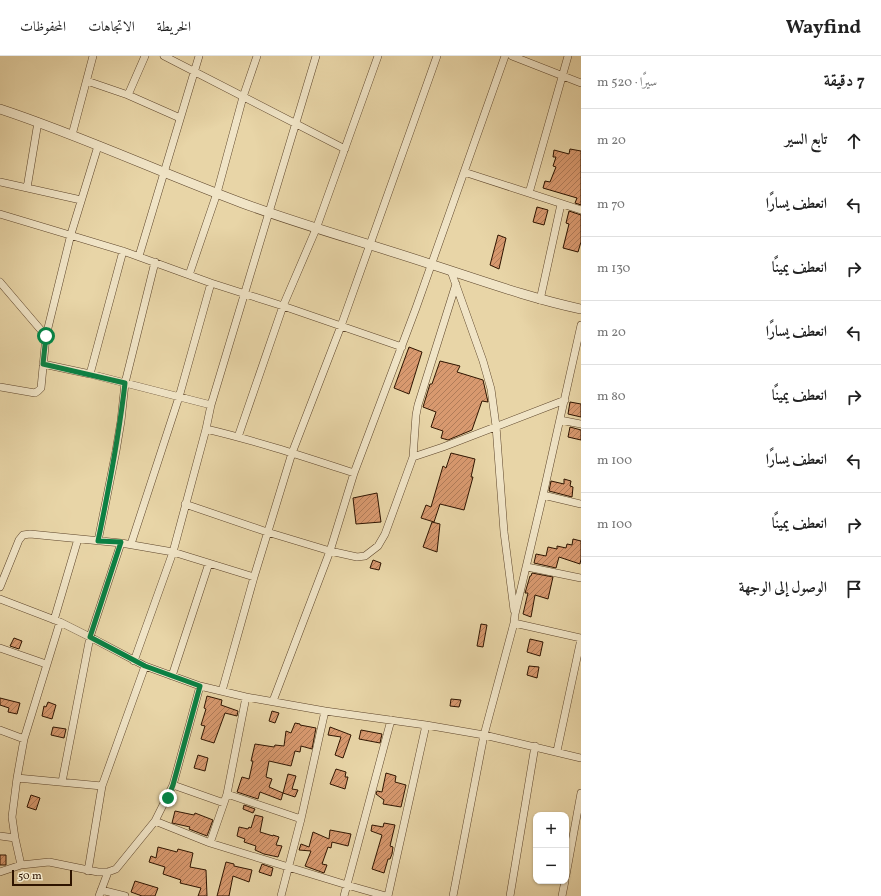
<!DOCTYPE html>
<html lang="ar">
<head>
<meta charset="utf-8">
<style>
	:root { --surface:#fff; --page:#f6f6f6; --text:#222; --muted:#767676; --line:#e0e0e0 }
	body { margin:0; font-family:Vollkorn,Amiri,serif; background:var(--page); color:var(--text); direction:rtl }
	.controls { position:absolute; right:12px; bottom:12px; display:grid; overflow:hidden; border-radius:8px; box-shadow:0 1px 3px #0004 }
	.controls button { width:36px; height:36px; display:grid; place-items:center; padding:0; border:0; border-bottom:1px solid var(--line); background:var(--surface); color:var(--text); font:20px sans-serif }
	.scale { position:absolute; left:12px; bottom:10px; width:60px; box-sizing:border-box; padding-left:4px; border:2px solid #2e1400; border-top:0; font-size:11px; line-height:14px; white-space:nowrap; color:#2e1400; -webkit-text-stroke:3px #f0e4c6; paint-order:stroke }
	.stop { position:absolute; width:12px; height:12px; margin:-9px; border:3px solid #0b8043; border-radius:50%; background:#fff }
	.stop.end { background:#0b8043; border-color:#fff; box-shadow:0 1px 4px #0008 }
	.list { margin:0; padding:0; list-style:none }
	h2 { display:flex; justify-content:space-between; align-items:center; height:52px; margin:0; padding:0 16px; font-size:17px }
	h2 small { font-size:13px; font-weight:400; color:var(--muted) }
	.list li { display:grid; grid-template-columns:26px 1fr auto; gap:12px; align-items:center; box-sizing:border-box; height:64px; padding:0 16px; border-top:1px solid var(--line) }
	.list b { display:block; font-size:15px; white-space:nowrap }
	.list em { font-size:13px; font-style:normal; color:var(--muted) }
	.icon { flex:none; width:22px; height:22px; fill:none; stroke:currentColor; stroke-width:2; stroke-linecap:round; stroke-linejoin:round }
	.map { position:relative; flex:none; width:581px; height:840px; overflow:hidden; direction:ltr }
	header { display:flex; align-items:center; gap:24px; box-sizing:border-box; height:56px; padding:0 20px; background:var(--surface); border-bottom:1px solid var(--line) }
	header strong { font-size:19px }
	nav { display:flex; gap:22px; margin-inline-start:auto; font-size:14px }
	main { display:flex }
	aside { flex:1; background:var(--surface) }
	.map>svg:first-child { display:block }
	.building { fill:url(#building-hatch); stroke:#2e1400 }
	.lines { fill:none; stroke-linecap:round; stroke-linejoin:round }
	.minor-casing { stroke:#5c442a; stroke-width:8 }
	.tertiary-casing { stroke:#5c442a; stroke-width:10 }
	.minor { stroke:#f0e4c6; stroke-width:7 }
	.tertiary { stroke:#f0e4c6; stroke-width:9 }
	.route { stroke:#0b8043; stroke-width:5 }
</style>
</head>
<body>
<header>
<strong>Wayfind</strong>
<nav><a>الخريطة</a><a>الاتجاهات</a><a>المحفوظات</a></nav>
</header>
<main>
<aside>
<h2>7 دقيقة<small>سيرًا · 520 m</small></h2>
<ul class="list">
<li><svg class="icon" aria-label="ahead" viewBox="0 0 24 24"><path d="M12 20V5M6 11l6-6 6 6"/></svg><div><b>تابع السير</b></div><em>20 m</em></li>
<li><svg class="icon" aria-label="left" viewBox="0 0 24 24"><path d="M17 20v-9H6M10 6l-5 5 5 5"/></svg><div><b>انعطف يسارًا</b></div><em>70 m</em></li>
<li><svg class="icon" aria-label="right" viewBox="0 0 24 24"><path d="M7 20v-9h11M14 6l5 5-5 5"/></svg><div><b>انعطف يمينًا</b></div><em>130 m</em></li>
<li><svg class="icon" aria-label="left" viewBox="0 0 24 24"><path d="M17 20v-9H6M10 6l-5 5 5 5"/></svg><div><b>انعطف يسارًا</b></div><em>20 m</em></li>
<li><svg class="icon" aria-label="right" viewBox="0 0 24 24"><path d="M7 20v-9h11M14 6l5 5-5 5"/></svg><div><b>انعطف يمينًا</b></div><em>80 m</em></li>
<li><svg class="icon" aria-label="left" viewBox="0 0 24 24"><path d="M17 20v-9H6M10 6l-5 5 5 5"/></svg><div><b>انعطف يسارًا</b></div><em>100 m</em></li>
<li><svg class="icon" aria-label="right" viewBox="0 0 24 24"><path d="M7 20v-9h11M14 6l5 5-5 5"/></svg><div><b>انعطف يمينًا</b></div><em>100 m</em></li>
<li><svg class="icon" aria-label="arrive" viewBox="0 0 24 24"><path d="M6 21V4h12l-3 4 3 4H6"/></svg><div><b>الوصول إلى الوجهة</b></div></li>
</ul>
</aside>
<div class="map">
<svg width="581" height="840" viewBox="0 0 581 840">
	<defs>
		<pattern id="building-hatch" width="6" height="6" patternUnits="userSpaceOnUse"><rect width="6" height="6" fill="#d8996f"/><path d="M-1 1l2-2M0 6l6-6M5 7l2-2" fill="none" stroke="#b07c59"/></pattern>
	</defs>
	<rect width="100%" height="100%" fill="#e8d5a7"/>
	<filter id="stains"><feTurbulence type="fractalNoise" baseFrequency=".005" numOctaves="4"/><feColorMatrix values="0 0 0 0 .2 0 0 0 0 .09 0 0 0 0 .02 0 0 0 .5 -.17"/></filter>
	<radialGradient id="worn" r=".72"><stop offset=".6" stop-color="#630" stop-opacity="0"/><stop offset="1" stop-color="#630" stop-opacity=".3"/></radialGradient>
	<!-- building -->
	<path class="building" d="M570,93L581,95V149L575,147L577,142L543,132L545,125L550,126L556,111L553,110L556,101H553L554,94L569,98Z
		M537,151L548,154L544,169L533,166Z
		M569,155L581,159V186L578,196L563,192L569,168L566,167Z
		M498,179L506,182L499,213L490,209Z
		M409,291L422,296L409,338L394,332Z
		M440,305L460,310L457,316L483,324L488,346L482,345L472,374L448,384L441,382L443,375L431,371L436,356L423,351L430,328H432Z
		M570,346L581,348V361L568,358Z
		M570,371L581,374V384L568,381Z
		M451,397L475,403L471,421H473L464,454L440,448L434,466L421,462L426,449L431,451L443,410L446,412Z
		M564,423L571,425L570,430L573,431L572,441L549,435L551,425L564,428Z
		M377,437L381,466L356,468L353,442Z
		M432,466L440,468L437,496L423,491Z
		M573,483L581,485V503L580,508L559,501L556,512L534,507L536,498L546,500L548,491L557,493V490L566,492L567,488L572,489Z
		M373,504L381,507L379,514L370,512Z
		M532,517L553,521L548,543L535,539L531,561L523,558L528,537H525L530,520H531Z
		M481,568L487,569L483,591L477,590Z
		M14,582L22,585L19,593L10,590Z
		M530,583L543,586L540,600L527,596Z
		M529,610L539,611L537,622L527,619Z
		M207,640L222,644L221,649L238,655L237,660L225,657L214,687L201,683L205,670L201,669L206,653L204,652Z
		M0,642L20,647L17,658L8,656L9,652L0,649Z
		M451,643L461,644L459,651L450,650Z
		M48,646L56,649L52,663L42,660L44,650L46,651Z
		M272,655L279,657L275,667L269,665Z
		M295,667L300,668V669L316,672L312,693L301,690L300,696L295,695L291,710L269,705L266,721L272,723L269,731L283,737L281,744L260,736L258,743L237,736L242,721L249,723L253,705H251L255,688L274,691L275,689L284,690L286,675L291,677Z
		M53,671L66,673L64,682L51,679Z
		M330,671L351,679L343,702L335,699L341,681L328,679Z
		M361,674L382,678L380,687L359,683Z
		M198,699L208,702L205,715L194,712Z
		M336,713L346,716L345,721H348L345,733L330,728Z
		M386,717L396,720L395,726L406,729L401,751L383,748L384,744L376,738L377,735L382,736Z
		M288,718L296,720L292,733L298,734L295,741L283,737Z
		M31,739L40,742L36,754L27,751Z
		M244,749L255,753L253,757L243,753Z
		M175,755L194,759L195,757L213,764L207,780L189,773L190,771L172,767Z
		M255,759L263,761L260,776L273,780V779L279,781L276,789L282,790L278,801L264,798L255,794L256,790L244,786L245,783L237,780L239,771L248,773L249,771L251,772Z
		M384,767L395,769L390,790L393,791L392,798L390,803H388L384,817L372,813L382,779L371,775L372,769L383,771Z
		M330,774L351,778L348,790L332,786L331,792L328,791L322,808L327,809L324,817L305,810L311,795L299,794L301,788L309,791L313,776L329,783Z
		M158,791L177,796L178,793L193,797L190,811L206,814L207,840H198L201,832L180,827L181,824L163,818L165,811L149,806L151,800L156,802Z
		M0,799H6V809H0Z
		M226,806L234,808V810L252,814L249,826L233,820L229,840H217Z
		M262,808L273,812L271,820L259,816Z
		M135,825L158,832L155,840H142L131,836Z"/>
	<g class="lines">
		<!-- minor casing -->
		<g class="minor-casing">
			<path id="minor" d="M164,0L345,93
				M512,0L581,27
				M87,25L128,39L180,62
				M128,39L145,0
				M72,79L93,0
				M464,116L581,154
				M0,126L81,144
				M27,132L38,66
				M529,137L568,0
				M0,158L123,195L211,227L283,250L402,291
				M139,200L199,0
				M451,215L483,305L491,333L496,370L504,476L514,554
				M189,219L217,137L243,41L257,0
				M0,226L46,280
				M540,244L561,148
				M43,308L90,318L211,349
				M90,318L123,195
				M0,331L35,337L38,335L41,332L46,280L71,178L98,90
				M560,364L581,368
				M206,373C257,385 305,401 354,417
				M238,381L283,250L316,173L378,0
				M413,401L443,391L565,344
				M543,439L581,448
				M185,448L267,476L330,495L357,501L365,500L378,490L385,478L413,401L416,359L418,349L456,228
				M98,485L116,395L121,365L125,327L155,206
				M131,488L179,341L211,227
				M527,511L581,522
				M0,531L19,484L23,479L30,478L121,487L173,496L254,521
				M0,543L60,566L90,581L145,610L200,630L246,641L325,655L426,669L484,679L581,702
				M54,564L78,483
				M514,567L581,582
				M0,592L46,608
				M134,605L173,496L206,373L211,349L316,0
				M172,620L209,507
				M222,635L254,521L292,397L341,270L437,0
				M273,645L330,495L354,417L416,252L505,0
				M0,674L24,683
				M557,695L581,583
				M17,722L102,730
				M62,726L90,581L121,487
				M173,729L224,747
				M227,738L301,763
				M155,765L210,787L347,829L386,840
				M0,780L15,782
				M210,787L227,738L246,641
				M21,809L15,782L12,761L17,722L24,683L60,566
				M88,815L102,730L145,610
				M0,816L21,809L49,806L98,816H108L116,813L155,765L173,729L200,630
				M566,819L581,737
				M101,834L125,840
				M99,840L108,816
				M281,840L301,763L325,655
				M344,840L391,664
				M388,840L426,669
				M453,840L484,679L514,567L515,558L543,439L581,269
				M510,840L535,690
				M562,840L565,825"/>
		</g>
		<!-- tertiary casing -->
		<g class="tertiary-casing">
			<path id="tertiary" d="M0,53C82,80 161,117 242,147C304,170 367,187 430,208C480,224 529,242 581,253"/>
		</g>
		<!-- minor -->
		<use href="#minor" class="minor"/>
		<!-- tertiary -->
		<use href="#tertiary" class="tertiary"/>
	</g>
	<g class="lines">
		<!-- route -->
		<path class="route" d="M46,280L43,308L125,327C119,380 109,432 98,485L121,486L90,581L145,610L200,630L173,729L168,742"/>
	</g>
	<rect width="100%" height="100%" filter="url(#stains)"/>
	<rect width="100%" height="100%" fill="url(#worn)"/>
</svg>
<div class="controls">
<button>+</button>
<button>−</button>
</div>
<div class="scale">50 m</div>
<div class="stop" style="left:46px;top:280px"></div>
<div class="stop end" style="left:168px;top:742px"></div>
</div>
</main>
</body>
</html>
